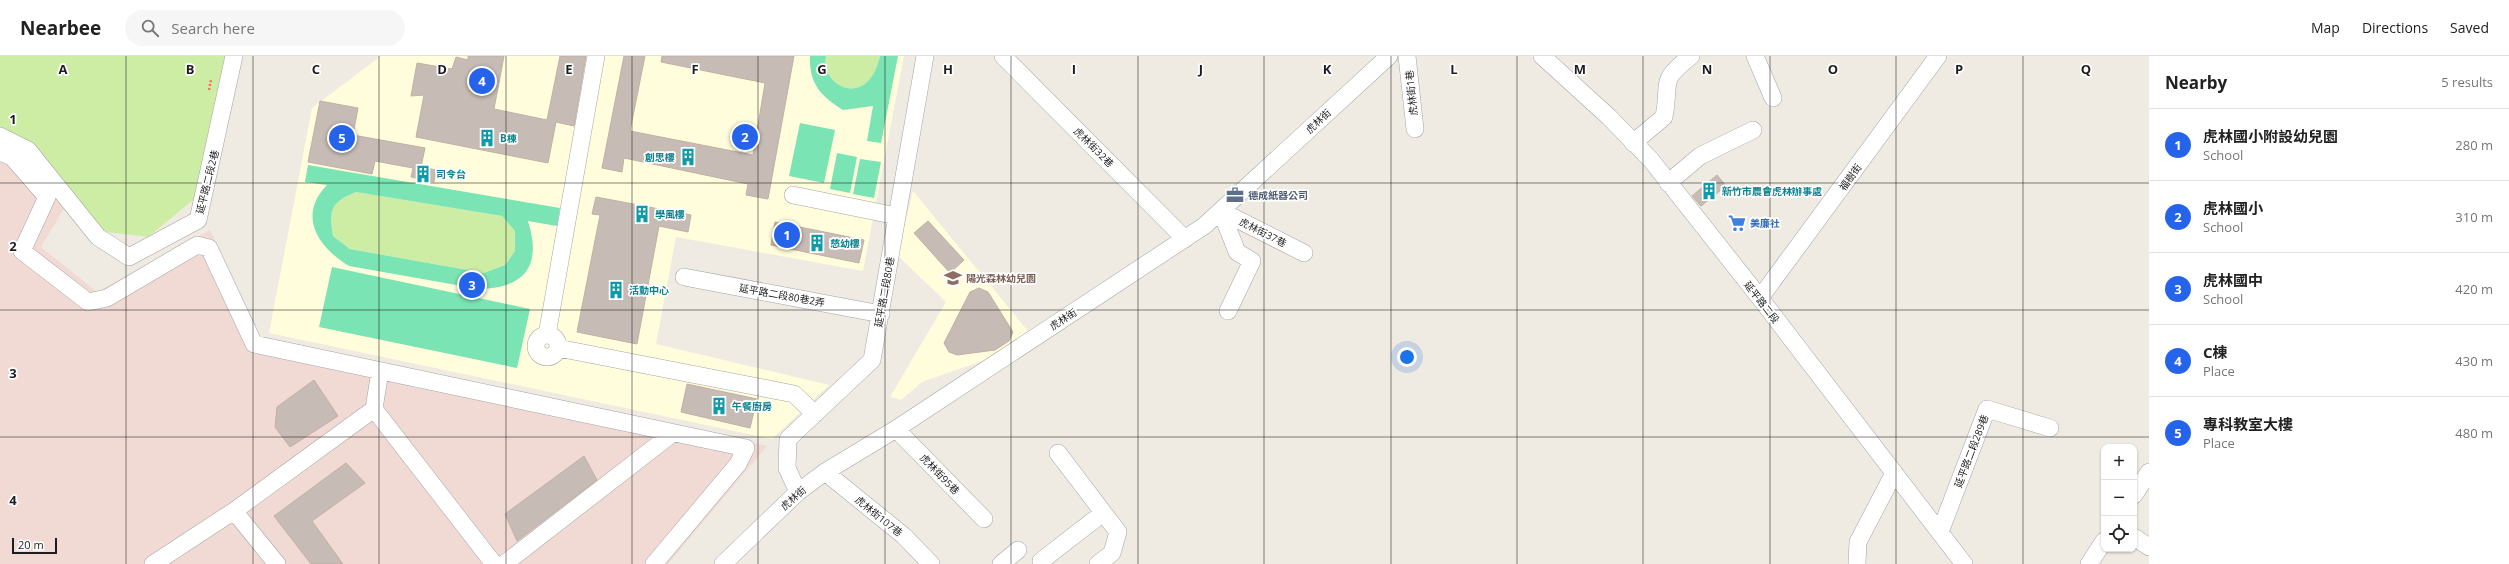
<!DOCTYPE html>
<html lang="en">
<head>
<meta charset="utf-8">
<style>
	:root { --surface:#fff; --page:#f6f6f6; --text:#222; --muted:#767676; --line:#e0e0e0; --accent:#2563eb }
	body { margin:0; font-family:"Open Sans","Noto Sans TC",sans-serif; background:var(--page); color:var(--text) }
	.controls { position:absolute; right:12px; bottom:12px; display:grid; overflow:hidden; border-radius:8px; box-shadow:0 1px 3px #0004 }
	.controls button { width:36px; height:36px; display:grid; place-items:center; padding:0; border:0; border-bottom:1px solid var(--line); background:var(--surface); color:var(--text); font:20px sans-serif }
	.scale { position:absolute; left:12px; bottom:10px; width:45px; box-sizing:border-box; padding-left:4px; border:2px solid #1d1d1d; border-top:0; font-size:11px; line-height:14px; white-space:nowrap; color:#1d1d1d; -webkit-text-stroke:3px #fff; paint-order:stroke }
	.you { position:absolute; left:1407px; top:301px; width:14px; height:14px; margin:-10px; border:3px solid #fff; border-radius:50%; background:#1a73e8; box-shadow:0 0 0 6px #1a73e833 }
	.badge { display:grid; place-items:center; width:26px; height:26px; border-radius:50%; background:var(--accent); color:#fff; font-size:13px; font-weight:700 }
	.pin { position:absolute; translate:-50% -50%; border:2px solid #fff; box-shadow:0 1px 4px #0006 }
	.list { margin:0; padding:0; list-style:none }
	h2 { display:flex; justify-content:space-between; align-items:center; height:52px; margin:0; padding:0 16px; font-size:17px }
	h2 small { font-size:13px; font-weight:400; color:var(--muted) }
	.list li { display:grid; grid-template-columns:26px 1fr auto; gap:12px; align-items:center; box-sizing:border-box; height:72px; padding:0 16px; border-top:1px solid var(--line) }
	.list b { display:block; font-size:15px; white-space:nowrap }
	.list p { margin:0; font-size:13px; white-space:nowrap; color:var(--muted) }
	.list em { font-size:13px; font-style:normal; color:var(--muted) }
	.icon { flex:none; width:22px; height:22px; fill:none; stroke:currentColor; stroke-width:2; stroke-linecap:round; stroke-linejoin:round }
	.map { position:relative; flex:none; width:2149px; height:508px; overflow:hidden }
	header { display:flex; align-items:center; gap:24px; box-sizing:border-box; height:56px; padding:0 20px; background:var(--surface); border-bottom:1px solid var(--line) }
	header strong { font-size:19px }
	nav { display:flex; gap:22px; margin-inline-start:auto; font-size:14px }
	.search { width:280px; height:36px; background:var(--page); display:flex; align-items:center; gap:10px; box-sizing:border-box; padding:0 14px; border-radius:22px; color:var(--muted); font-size:15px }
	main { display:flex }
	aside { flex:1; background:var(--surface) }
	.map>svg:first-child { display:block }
	.education { fill:#fffddb }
	.military { fill:#f2dad4 }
	.grass { fill:#cdeda4 }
	.pitch { fill:#7ae4b4; fill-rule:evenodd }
	.building { fill:#c7bcb5; stroke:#c2afa4 }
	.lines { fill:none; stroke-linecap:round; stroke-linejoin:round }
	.minor-casing { stroke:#a4a4a4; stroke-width:18 }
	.path { stroke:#ff6963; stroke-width:2.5; stroke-dasharray:2 2; stroke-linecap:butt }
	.minor { stroke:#fff; stroke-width:17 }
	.grid { fill:none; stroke:#1d1d1d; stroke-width:1; stroke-opacity:0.55 }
	.labels { text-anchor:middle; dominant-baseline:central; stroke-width:3.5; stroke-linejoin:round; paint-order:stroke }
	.street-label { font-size:10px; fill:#1d1d1d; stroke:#fff }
	.culture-label { font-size:10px; font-weight:bold; fill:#0d838f; stroke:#fff; text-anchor:start }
	.service-label { font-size:10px; font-weight:bold; fill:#4e5e75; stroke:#fff; text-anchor:start }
	.shop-label { font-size:10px; font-weight:bold; fill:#366cbe; stroke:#fff; text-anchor:start }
	.education-label { font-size:10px; font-weight:bold; fill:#785e54; stroke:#fff; text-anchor:start }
	.grid-label { font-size:13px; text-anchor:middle; font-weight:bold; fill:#1d1d1d; stroke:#fff; stroke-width:3.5; stroke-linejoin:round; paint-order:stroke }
</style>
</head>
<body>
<header>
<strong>Nearbee</strong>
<div class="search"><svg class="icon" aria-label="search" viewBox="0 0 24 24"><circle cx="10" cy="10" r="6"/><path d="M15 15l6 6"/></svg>Search here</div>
<nav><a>Map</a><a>Directions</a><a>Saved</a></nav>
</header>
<main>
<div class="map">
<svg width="2149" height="508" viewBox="0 0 2149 508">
	<rect width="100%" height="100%" fill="#efeae2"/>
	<!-- education -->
	<path class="education" d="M381,0H904L863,215L676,181L656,288L829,329L772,383L269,277L312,52Z
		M913,135L1028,275L988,303L922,326L901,344L890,341L946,246L897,199Z"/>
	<!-- military -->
	<path class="military" d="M0,84L68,146L41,191L97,236L210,174L260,283L767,390L668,508H0Z"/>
	<!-- grass -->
	<path class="grass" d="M0,0H225L198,140L148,181L98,175L0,74Z
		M826,0H880C868,54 820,31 826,0Z
		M356,136L502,160L515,175V195L505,209L484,217L350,193L333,180C329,152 329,148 356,136Z"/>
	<!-- pitch -->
	<path class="pitch" d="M810,0H826C820,31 868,54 880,0H898L881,87L867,85L873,50L843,54C821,40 809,28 810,0Z
		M800,67L835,74L824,127L789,120Z
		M837,97L857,101L850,137L830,133Z
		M860,103L881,106L874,142L853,138Z
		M308,109L560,152L557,170L528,165C542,209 526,232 479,233L349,210C318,191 297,160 327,129L305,126ZM356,136L502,160L515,175V195L505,209L484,217L350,193L333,180C329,153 330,147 356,136Z
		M332,211L530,253L517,312L319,271Z"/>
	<!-- building -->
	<path class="building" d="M468,0H504L494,53L547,64L560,0H586L574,70L556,66L548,107L416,81L424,39L411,40L417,7L452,13L456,1L468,4Z
		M624,0H645L630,75L753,99L765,27L661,6L662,0H794L768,143L746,139L748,128L624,102L622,116L602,112Z
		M320,45L358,52L353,79L425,92L421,111L436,114L434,126L411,121L413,112L375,105L372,118L308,106Z
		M1717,119L1726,130L1701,150L1692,140Z
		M596,141L691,159L688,176L659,170L637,288L577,276L600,159L592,158Z
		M928,165L964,204L950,217L914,177Z
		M775,166L864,184L859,207L771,189Z
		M979,232L988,236L1013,276L1009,285L995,294L957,299L949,296L944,287L970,236Z
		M314,324L338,360L290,391L275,371L277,351Z
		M687,328L757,343L750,372L681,356Z
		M584,400L597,424L517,485L505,458Z
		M346,407L365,427L312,465L343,508H311L274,460Z"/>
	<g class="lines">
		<!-- minor casing -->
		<g class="minor-casing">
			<path id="minor" d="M1003,0L1185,183
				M1407,0L1415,73
				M1542,0L1609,61L1651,104L1760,242L1964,508
				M1755,0L1773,42
				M0,80L28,94L98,181L129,201L198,164L234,0
				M1633,87L1664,61C1671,25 1658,26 1691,0
				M0,96L12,101L47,141L22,195L88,246L107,242L197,189L209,192L254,288L746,392L738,408L654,508
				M1668,127L1700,100L1753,74
				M793,139L897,160
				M1221,155L1237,196L1252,205L1228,255
				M1221,155L1304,197
				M684,221L881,258
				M1760,242L1938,0
				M547,279L596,0
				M536 290a11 11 0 1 1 22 0a11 11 0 1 1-22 0Z
				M558,292L794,338L815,358
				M374,353L494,508
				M896,373L984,463
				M1058,397L1118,476L1112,497L1098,508
				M825,416L904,480L931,508
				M798,436L787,412L788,383L872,304L925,0
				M2134,439L2149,416
				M1940,476L1987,353L2050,372
				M2134,481L2149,491
				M1041,505L1103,457
				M153,508L234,455
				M277,508L234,455L374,353L380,315
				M504,508L673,377
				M723,508L798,436L825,416L896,373L1204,170L1389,0
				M1001,508L1018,494
				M1857,508L1858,486L1894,417
				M2089,508L2104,485"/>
		</g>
		<!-- path -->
		<path class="path" d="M209,34L211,24"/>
		<!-- minor -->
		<use href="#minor" class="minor"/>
	</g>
	<!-- grid -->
	<path class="grid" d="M126,0V508M253,0V508M379,0V508M506,0V508M632,0V508M758,0V508M885,0V508M1011,0V508M1138,0V508M1264,0V508M1391,0V508M1517,0V508M1643,0V508M1770,0V508M1896,0V508M2023,0V508M0,127H2149M0,254H2149M0,381H2149"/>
	<!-- icons -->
	<defs>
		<g id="building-bare" transform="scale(1.38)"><path d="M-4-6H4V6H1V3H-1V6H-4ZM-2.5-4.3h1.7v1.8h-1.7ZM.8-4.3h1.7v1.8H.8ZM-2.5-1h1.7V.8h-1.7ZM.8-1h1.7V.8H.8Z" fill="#0f9aa8" stroke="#fff" stroke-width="2.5" paint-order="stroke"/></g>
		<g id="office-bare" transform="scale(1.38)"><path d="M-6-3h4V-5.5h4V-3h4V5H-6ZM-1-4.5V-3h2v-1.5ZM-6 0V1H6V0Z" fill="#5c6f8a" stroke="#fff" stroke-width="2.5" paint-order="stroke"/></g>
		<g id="supermarket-bare" transform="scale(1.38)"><path d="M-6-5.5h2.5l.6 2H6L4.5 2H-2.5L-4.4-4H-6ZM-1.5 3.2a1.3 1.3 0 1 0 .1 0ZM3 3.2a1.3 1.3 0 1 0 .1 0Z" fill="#3f7fe0" stroke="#fff" stroke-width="2.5" paint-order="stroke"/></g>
		<g id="school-bare" transform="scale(1.38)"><path d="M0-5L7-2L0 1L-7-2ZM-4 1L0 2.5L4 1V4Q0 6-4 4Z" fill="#8d6e63" stroke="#fff" stroke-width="2.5" paint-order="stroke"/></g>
	</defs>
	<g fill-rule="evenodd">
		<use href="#building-bare" x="487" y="82"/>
		<use href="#building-bare" x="688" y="101"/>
		<use href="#building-bare" x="423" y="118"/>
		<use href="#building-bare" x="1709" y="135"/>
		<use href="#office-bare" x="1235" y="139"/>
		<use href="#building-bare" x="642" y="158"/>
		<use href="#supermarket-bare" x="1737" y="167"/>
		<use href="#building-bare" x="817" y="187"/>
		<use href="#school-bare" x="953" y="222"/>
		<use href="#building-bare" x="616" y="234"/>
		<use href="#building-bare" x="719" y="350"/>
	</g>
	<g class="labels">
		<!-- street labels -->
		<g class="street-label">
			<text transform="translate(1411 37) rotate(-96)">虎林街1巷</text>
			<text transform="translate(1318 65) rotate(-43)">虎林街</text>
			<text transform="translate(1094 91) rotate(45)">虎林街32巷</text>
			<text transform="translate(1850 121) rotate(-54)">福樹街</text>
			<text transform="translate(207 126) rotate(-76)">延平路二段2巷</text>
			<text transform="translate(1263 176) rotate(27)">虎林街37巷</text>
			<text transform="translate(884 236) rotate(-80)">延平路二段80巷</text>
			<text transform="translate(782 239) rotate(10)">延平路二段80巷2弄</text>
			<text transform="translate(1762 246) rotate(52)">延平路二段</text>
			<text transform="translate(1063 263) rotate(-33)">虎林街</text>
			<text transform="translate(1971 395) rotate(-69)">延平路二段289巷</text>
			<text transform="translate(940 418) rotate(46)">虎林街95巷</text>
			<text transform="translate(793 442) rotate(-42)">虎林街</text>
			<text transform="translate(879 460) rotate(39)">虎林街107巷</text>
		</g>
		<!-- culture labels -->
		<g class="culture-label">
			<text x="500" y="82">B棟</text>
			<text x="675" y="101" text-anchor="end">創思樓</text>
			<text x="436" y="118">司令台</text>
			<text x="1722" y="135">新竹市農會虎林辦事處</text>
			<text x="655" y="158">學風樓</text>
			<text x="830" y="187">慈幼樓</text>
			<text x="629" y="234">活動中心</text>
			<text x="732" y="350">午餐廚房</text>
		</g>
		<!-- service labels -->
		<g class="service-label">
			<text x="1248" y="139">德成紙器公司</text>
		</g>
		<!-- shop labels -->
		<g class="shop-label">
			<text x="1750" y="167">美廉社</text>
		</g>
		<!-- education labels -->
		<g class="education-label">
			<text x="966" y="222">陽光森林幼兒園</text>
		</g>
	</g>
	<g class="grid-label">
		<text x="63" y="18">A</text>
		<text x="190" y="18">B</text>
		<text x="316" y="18">C</text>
		<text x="442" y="18">D</text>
		<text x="569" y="18">E</text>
		<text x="695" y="18">F</text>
		<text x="822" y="18">G</text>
		<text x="948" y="18">H</text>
		<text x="1074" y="18">I</text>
		<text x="1201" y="18">J</text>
		<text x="1327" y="18">K</text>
		<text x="1454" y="18">L</text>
		<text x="1580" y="18">M</text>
		<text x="1707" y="18">N</text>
		<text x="1833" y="18">O</text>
		<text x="1959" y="18">P</text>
		<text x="2086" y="18">Q</text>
		<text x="13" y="68">1</text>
		<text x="13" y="195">2</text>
		<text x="13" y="322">3</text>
		<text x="13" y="449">4</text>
	</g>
</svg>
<div class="controls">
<button>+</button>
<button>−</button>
<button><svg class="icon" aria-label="locate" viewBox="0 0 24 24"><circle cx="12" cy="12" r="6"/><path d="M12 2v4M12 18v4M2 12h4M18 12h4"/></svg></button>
</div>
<div class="scale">20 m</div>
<div class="you"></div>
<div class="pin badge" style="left:787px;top:179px">1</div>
<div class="pin badge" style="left:745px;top:81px">2</div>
<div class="pin badge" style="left:472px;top:229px">3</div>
<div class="pin badge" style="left:482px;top:25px">4</div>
<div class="pin badge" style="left:342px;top:82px">5</div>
</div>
<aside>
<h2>Nearby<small>5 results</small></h2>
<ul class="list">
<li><span class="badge">1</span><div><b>虎林國小附設幼兒園</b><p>School</p></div><em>280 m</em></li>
<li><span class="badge">2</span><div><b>虎林國小</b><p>School</p></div><em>310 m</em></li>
<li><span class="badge">3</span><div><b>虎林國中</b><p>School</p></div><em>420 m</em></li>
<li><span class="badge">4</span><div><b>C棟</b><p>Place</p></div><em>430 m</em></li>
<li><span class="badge">5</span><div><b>專科教室大樓</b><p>Place</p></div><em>480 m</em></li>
</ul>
</aside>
</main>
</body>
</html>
